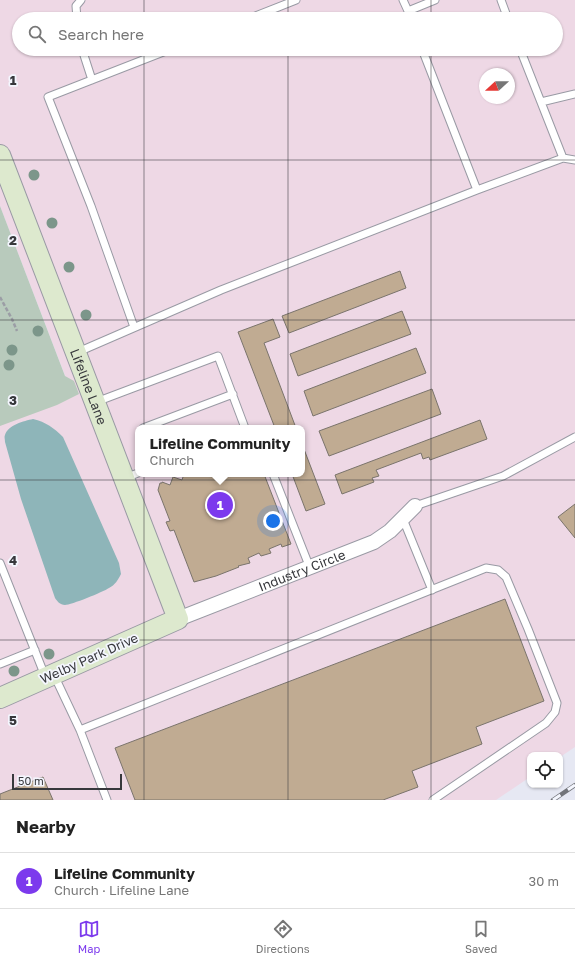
<!DOCTYPE html>
<html lang="en">
<head>
<meta charset="utf-8">
<style>
	:root { --surface:#fff; --page:#f6f6f6; --text:#222; --muted:#767676; --line:#e0e0e0; --accent:#7c3aed }
	body { margin:0; font-family:"Golos Text",sans-serif; background:var(--page); color:var(--text) }
	.controls { position:absolute; right:12px; bottom:12px; display:grid; overflow:hidden; border-radius:8px; box-shadow:0 1px 3px #0004 }
	.controls button { width:36px; height:36px; display:grid; place-items:center; padding:0; border:0; border-bottom:1px solid var(--line); background:var(--surface); color:var(--text); font:20px sans-serif }
	.compass { position:absolute; left:479px; top:68px; width:36px; height:36px; border-radius:50%; background:var(--surface); box-shadow:0 1px 3px #0004; rotate:249deg }
	.scale { position:absolute; left:12px; bottom:10px; width:110px; box-sizing:border-box; padding-left:4px; border:2px solid #37383c; border-top:0; font-size:11px; line-height:14px; white-space:nowrap; color:#37383c; -webkit-text-stroke:3px #f4f6fe; paint-order:stroke }
	.you { position:absolute; left:273px; top:521px; width:14px; height:14px; margin:-10px; border:3px solid #fff; border-radius:50%; background:#1a73e8; box-shadow:0 0 0 6px #1a73e833 }
	.badge { display:grid; place-items:center; width:26px; height:26px; border-radius:50%; background:var(--accent); color:#fff; font-size:13px; font-weight:700 }
	.pin { position:absolute; translate:-50% -50%; border:2px solid #fff; box-shadow:0 1px 4px #0006 }
	.popup { position:absolute; left:135px; top:425px; width:170px; height:52px; box-sizing:border-box; display:grid; place-content:center; border-radius:8px; background:var(--surface); filter:drop-shadow(0 1px 3px #0005); font-size:13px; white-space:nowrap; color:var(--muted) }
	.popup b { font-size:15px; color:var(--text) }
	.popup::after { content:''; position:absolute; left:50%; top:100%; margin-left:-8px; border:8px solid transparent; border-top-color:var(--surface) }
	.list { margin:0; padding:0; list-style:none }
	h2 { display:flex; justify-content:space-between; align-items:center; height:52px; margin:0; padding:0 16px; font-size:17px }
	h2 small { font-size:13px; font-weight:400; color:var(--muted) }
	.list li { display:grid; grid-template-columns:26px 1fr auto; gap:12px; align-items:center; box-sizing:border-box; height:56px; padding:0 16px; border-top:1px solid var(--line) }
	.list b { display:block; font-size:15px; white-space:nowrap }
	.list p { margin:0; font-size:13px; white-space:nowrap; color:var(--muted) }
	.list em { font-size:13px; font-style:normal; color:var(--muted) }
	.icon { flex:none; width:22px; height:22px; fill:none; stroke:currentColor; stroke-width:2; stroke-linecap:round; stroke-linejoin:round }
	.map { position:relative; flex:none; width:575px; height:800px; overflow:hidden }
	.search { position:absolute; background:var(--surface); box-shadow:0 1px 3px #0004; left:12px; right:12px; top:12px; height:44px; display:flex; align-items:center; gap:10px; box-sizing:border-box; padding:0 14px; border-radius:22px; color:var(--muted); font-size:15px }
	.sheet { height:108px; background:var(--surface) }
	nav { display:flex; justify-content:space-around; align-items:center; box-sizing:border-box; height:56px; border-top:1px solid var(--line); background:var(--surface); font-size:11px; color:var(--muted) }
	nav a { display:grid; justify-items:center; gap:2px }
	nav .on { color:var(--accent) }
	.map>svg:first-child { display:block }
	.industrial { fill:#eed8e5; fill-rule:evenodd }
	.green { fill:#b8cabc }
	.water { fill:#8eb5b9 }
	.building { fill:#c0ab92; stroke:#7a746c }
	.lines { fill:none; stroke-linecap:round; stroke-linejoin:round }
	.lane-casing { stroke:#999aa4; stroke-width:9 }
	.street-casing { stroke:#999aa4; stroke-width:16 }
	.secondary-casing { stroke:#999aa4; stroke-width:22 }
	.path { stroke:#9b9da5; stroke-width:2.5; stroke-dasharray:4 2; stroke-linecap:butt }
	.lane { stroke:#fff; stroke-width:7 }
	.street { stroke:#fff; stroke-width:14 }
	.secondary { stroke:#dde9ce; stroke-width:20 }
	.rail-casing { stroke:#72747a; stroke-width:4.5 }
	.rail { stroke:#f4f6fe; stroke-width:3; stroke-dasharray:9; stroke-linecap:butt }
	.tree { fill:#7c968a }
	.grid { fill:none; stroke:#37383c; stroke-width:1; stroke-opacity:0.55 }
	.labels { text-anchor:middle; dominant-baseline:central; stroke-width:3.5; stroke-linejoin:round; paint-order:stroke }
	.street-label { font-size:13px; fill:#37383c; stroke:#f4f6fe }
	.grid-label { font-size:13px; text-anchor:middle; font-weight:bold; fill:#37383c; stroke:#f4f6fe; stroke-width:3.5; stroke-linejoin:round; paint-order:stroke }
</style>
</head>
<body>
<div class="map">
<svg width="575" height="800" viewBox="0 0 575 800">
	<rect width="100%" height="100%" fill="#e6e8f3"/>
	<!-- industrial -->
	<path class="industrial" d="M0,0H575V747L560,757V755H530V777L496,800H0V413L69,386L0,206ZM19,19H556V49H19ZM485,74H509V98H485ZM138,428H302V474H138Z"/>
	<!-- green -->
	<path class="green" d="M0,206L65,376L74,381L79,394L57,405L0,426Z"/>
	<!-- water -->
	<path class="water" d="M33,419C46,422 54,428 63,437L119,563L121,574C118,580 115,585 109,588C103,592 71,605 65,605C60,605 57,601 55,598L21,499L5,442C5,439 4,437 5,435C8,425 24,421 33,419Z"/>
	<!-- building -->
	<path class="building" d="M400,271L406,288L289,333L282,316Z
		M402,311L411,334L298,376L290,354Z
		M273,319L280,337L264,343L296,428H275L238,332Z
		M416,348L426,373L313,416L304,391Z
		M432,389L441,414L329,456L319,431Z
		M480,420L487,439L430,460L429,457L423,459L421,453L376,470L379,476L372,478L374,482L342,494L335,475Z
		M302,444L325,504L306,511L292,474H302Z
		M184,474L190,475L191,474H264L291,544L282,547L281,544L269,549L271,553L261,556L259,553L248,558L250,563L238,566L239,567L216,576L194,582L174,530L170,531L166,522L170,521L158,490L160,483H162V482L170,485L173,477L182,480Z
		M575,504V538L558,517Z
		M505,599L544,701L476,727L482,744L412,771L418,787L383,800H135L115,748Z
		M43,777L53,800H0V794Z"/>
	<g class="lines">
		<!-- lane casing -->
		<g class="lane-casing">
			<path id="lane" d="M403,0L408,11
				M501,0L508,19
				M77,19L76,6L81,0
				M248,19L296,0
				M411,19L408,11L435,0
				M82,49L92,80
				M422,49L477,190
				M520,49L563,158
				M541,102L575,94
				M134,327L91,206L48,97L171,49
				M78,352L221,290L477,190L563,158L575,160
				M96,402L218,356L245,428
				M143,428L233,394
				M273,474L310,568
				M125,478L138,473
				M415,506L503,476L575,437
				M403,519L432,590
				M0,563L45,676
				M0,664L35,650
				M54,675L80,730L107,800
				M80,730L486,568L498,570L506,577L528,629L557,703L555,712L546,723L433,800"/>
		</g>
		<!-- street casing -->
		<g class="street-casing">
			<g id="street">
				<path id="s1" d="M178,619L374,542L390,531L415,506"/>
			</g>
		</g>
		<!-- secondary casing -->
		<g class="secondary-casing">
			<g id="secondary">
				<path id="s2" d="M0,155L178,619L0,698"/>
			</g>
		</g>
		<!-- path -->
		<path class="path" d="M0,297L12,319L17,331"/>
		<!-- lane -->
		<use href="#lane" class="lane"/>
		<!-- street -->
		<use href="#street" class="street"/>
		<!-- secondary -->
		<use href="#secondary" class="secondary"/>
		<!-- rail casing -->
		<g class="rail-casing">
			<path id="rail" d="M553,800L575,785"/>
		</g>
		<!-- rail -->
		<use href="#rail" class="rail"/>
	</g>
	<!-- trees -->
	<g class="tree">
		<circle cx="34" cy="175" r="5.5"/>
		<circle cx="52" cy="223" r="5.5"/>
		<circle cx="69" cy="267" r="5.5"/>
		<circle cx="86" cy="315" r="5.5"/>
		<circle cx="38" cy="331" r="5.5"/>
		<circle cx="12" cy="350" r="5.5"/>
		<circle cx="9" cy="365" r="5.5"/>
		<circle cx="49" cy="654" r="5.5"/>
		<circle cx="14" cy="671" r="5.5"/>
	</g>
	<!-- grid -->
	<path class="grid" d="M144,0V19M288,0V19M431,0V19M144,49V800M288,49V800M431,49V800M0,160H575M0,320H575M0,480H575M0,640H575"/>
	<g class="labels">
		<!-- street labels -->
		<g class="street-label">
			<text stroke="none"><textPath href="#s2" startOffset="248">Lifeline Lane</textPath></text>
			<text stroke="none"><textPath href="#s1" startOffset="133">Industry Circle</textPath></text>
			<text transform="translate(89 658) rotate(-24)">Welby Park Drive</text>
		</g>
	</g>
	<g class="grid-label">
		<text x="13" y="85">1</text>
		<text x="13" y="245">2</text>
		<text x="13" y="405">3</text>
		<text x="13" y="565">4</text>
		<text x="13" y="725">5</text>
	</g>
</svg>
<div class="controls">
<button><svg class="icon" aria-label="locate" viewBox="0 0 24 24"><circle cx="12" cy="12" r="6"/><path d="M12 2v4M12 18v4M2 12h4M18 12h4"/></svg></button>
</div>
<svg class="compass" viewBox="-18 -18 36 36"><path d="M0-13l5 13h-10z" fill="#e53935"/><path d="M0 13l5-13h-10z" fill="#767676"/></svg>
<div class="scale">50 m</div>
<div class="you"></div>
<div class="pin badge" style="left:220px;top:505px">1</div>
<div class="popup"><b>Lifeline Community</b>Church</div>
<div class="search"><svg class="icon" aria-label="search" viewBox="0 0 24 24"><circle cx="10" cy="10" r="6"/><path d="M15 15l6 6"/></svg>Search here</div>
</div>
<section class="sheet">
<h2>Nearby<small></small></h2>
<ul class="list">
<li><span class="badge">1</span><div><b>Lifeline Community</b><p>Church · Lifeline Lane</p></div><em>30 m</em></li>
</ul>
</section>
<nav>
<a class="on"><svg class="icon" aria-label="map" viewBox="0 0 24 24"><path d="M3 6l6-2 6 2 6-2v14l-6 2-6-2-6 2zM9 4v14M15 6v14"/></svg>Map</a>
<a><svg class="icon" aria-label="directions" viewBox="0 0 24 24"><path d="M12 3l9 9-9 9-9-9zM9 14v-3h6M13 9l2 2-2 2"/></svg>Directions</a>
<a><svg class="icon" aria-label="saved" viewBox="0 0 24 24"><path d="M7 4h10v16l-5-4-5 4z"/></svg>Saved</a>
</nav>
</body>
</html>
